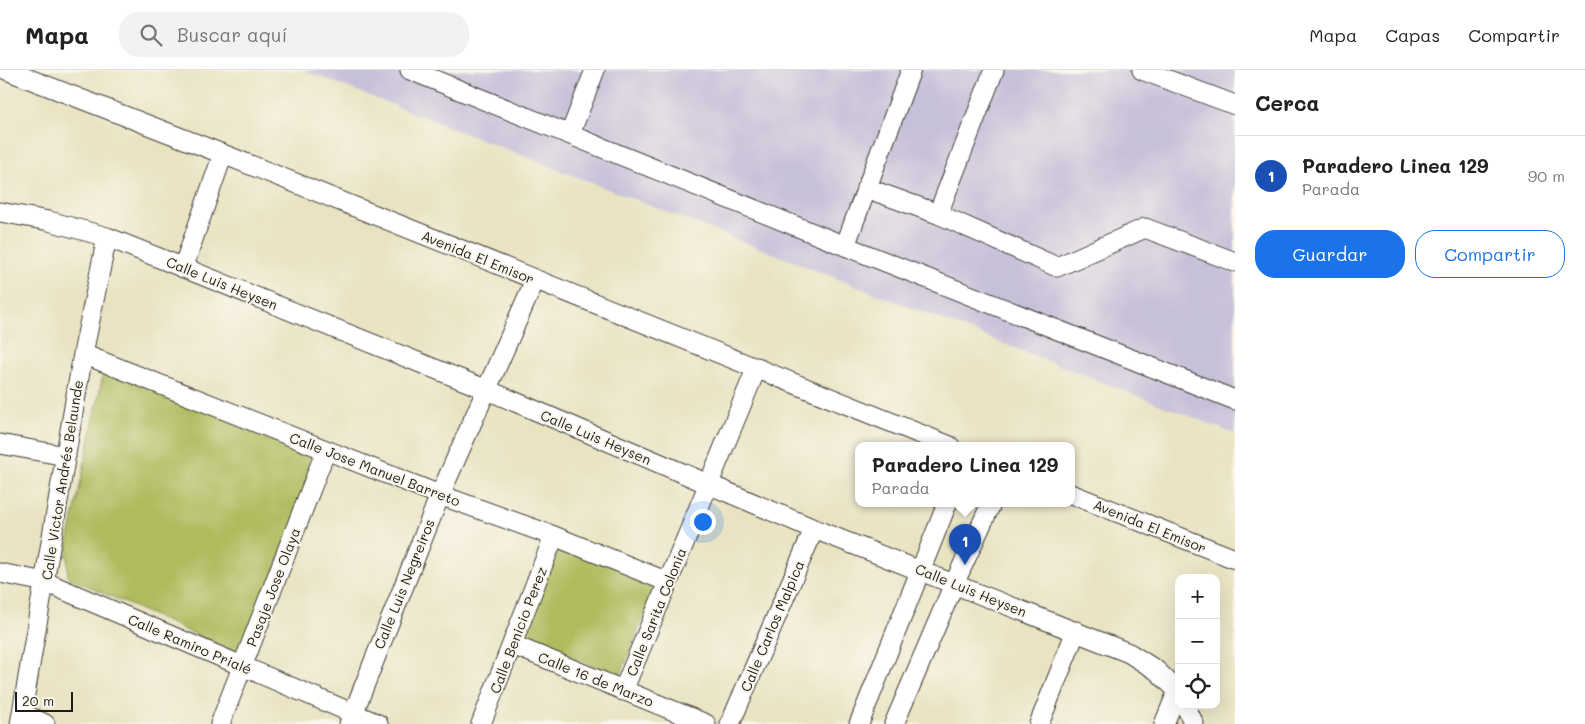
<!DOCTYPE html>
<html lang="es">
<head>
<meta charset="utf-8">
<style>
	:root { --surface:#fff; --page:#f2f2f2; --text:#222; --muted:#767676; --line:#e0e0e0; --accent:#1a73e8 }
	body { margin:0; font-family:Mali,sans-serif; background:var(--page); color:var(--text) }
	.controls { position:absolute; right:15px; bottom:15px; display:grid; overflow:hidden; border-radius:10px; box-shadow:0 5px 20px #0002 }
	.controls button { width:45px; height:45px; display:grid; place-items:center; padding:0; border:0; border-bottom:1px solid var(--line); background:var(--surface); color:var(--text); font:25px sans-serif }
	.scale { position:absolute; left:15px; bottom:12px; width:58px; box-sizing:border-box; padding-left:5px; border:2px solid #1c1c1c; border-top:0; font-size:14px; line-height:18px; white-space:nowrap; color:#1c1c1c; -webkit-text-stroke:4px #fbf7ec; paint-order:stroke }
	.you { position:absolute; left:702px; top:451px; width:18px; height:18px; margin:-12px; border:4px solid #fff; border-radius:50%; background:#1a73e8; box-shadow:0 0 0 8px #1a73e833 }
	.badge { display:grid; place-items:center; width:32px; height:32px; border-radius:50%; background:var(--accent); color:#fff; font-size:16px; font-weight:700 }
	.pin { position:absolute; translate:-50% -41px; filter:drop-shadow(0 1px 2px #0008) }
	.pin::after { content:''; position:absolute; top:26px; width:18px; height:15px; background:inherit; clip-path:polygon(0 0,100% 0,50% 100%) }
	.popup { position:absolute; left:855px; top:372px; width:220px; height:65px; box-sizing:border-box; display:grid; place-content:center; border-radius:10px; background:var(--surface); filter:drop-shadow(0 1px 4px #0005); font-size:16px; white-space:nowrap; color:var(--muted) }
	.popup b { font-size:19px; color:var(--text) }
	.popup::after { content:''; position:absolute; left:50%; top:100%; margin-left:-10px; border:10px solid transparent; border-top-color:var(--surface) }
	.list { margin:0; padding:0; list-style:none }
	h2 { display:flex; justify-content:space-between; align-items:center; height:65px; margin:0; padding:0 20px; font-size:21px }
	h2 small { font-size:16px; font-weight:400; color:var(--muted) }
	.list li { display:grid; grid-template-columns:32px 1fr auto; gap:15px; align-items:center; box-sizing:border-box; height:80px; padding:0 20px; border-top:1px solid var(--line) }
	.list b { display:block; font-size:19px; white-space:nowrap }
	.list p { margin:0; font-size:16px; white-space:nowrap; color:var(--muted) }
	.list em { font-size:16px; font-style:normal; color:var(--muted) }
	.actions { display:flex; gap:10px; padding:15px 20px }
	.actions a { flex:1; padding:11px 0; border:1px solid var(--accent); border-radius:20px; text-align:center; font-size:18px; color:var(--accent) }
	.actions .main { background:var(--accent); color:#fff }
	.icon { flex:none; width:28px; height:28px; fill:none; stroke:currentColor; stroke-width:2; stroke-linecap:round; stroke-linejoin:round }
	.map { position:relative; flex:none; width:1235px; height:654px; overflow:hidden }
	header { display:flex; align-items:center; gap:30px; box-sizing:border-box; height:70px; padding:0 25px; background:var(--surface); border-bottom:1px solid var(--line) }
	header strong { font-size:24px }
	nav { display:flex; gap:28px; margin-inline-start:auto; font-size:18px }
	.search { width:350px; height:45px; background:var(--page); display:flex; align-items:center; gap:12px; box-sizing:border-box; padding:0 18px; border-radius:20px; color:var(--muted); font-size:19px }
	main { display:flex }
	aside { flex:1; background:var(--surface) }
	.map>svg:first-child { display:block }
	.industrial { fill:#c7c0d9 }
	.green { fill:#afbb5d; stroke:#666c3c }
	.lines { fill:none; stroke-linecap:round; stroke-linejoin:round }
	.minor-casing { stroke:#3b3a35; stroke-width:21 }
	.minor { stroke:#fff; stroke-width:19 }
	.labels { text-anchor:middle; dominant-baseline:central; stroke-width:4; stroke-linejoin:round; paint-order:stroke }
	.street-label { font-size:14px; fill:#1c1c1c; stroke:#fbf7ec }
</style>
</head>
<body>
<header>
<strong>Mapa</strong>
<div class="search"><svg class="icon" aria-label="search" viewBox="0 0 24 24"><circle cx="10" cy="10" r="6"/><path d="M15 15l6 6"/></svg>Buscar aquí</div>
<nav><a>Mapa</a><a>Capas</a><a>Compartir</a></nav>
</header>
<main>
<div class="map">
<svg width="1235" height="654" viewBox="0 0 1235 654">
	<rect width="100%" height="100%" fill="#fbf7ec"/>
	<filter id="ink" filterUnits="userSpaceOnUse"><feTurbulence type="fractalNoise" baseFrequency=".02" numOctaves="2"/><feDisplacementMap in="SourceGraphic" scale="10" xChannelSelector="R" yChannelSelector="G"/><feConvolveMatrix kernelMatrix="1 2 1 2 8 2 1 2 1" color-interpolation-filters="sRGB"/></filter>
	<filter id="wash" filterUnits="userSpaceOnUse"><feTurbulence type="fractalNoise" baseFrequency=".0096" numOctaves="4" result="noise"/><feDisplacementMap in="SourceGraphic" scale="20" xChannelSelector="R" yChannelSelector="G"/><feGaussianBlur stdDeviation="1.12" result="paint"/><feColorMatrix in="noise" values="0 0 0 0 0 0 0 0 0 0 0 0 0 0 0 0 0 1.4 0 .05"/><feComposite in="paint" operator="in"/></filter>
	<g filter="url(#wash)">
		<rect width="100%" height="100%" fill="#e9e3c2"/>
		<!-- industrial -->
		<path class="industrial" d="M303,0H1235V364Z"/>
		<!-- green -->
		<path class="green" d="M105,295L322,381L241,585L68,507L67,478Z
			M558,471L657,513L620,606L521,568Z"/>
	</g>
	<g filter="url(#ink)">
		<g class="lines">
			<!-- minor casing -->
			<g class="minor-casing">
				<path id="minor" d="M6,0L223,84L950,376
					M410,0L845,176L1235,330
					M994,0L938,144L1057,197L1145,158L1235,192
					M1142,0L1235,35
					M570,64L595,0
					M866,118L938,144
					M0,142L49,151L107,167L485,319L814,459L1129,583L1156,600L1179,622
					M845,176L911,0
					M183,198L223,84
					M83,284L440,425L554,466L668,512
					M0,374L66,386
					M1071,424L1235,489
					M0,503L45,512L378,654
					M513,575L706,654
					M623,621L757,297
					M1185,635L1194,654
					M22,643L45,654
					M20,654L83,284L107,167
					M220,654L326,380
					M349,654L440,425L535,210
					M481,654L554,466
					M730,654L814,459
					M859,654L947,434
					M894,654L954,514L991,434
					M1039,654L1076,561
					M1164,654L1178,620"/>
			</g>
			<!-- minor -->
			<use href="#minor" class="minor"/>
		</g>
	</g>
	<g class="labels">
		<!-- street labels -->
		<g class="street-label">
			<text transform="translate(478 187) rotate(22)">Avenida El Emisor</text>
			<text transform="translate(222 213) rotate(22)">Calle Luis Heysen</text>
			<text transform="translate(596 367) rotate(23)">Calle Luis Heysen</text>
			<text transform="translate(375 399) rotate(21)">Calle Jose Manuel Barreto</text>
			<text transform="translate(62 410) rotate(-81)">Calle Victor Andrés Belaunde</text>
			<text transform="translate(1150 456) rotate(22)">Avenida El Emisor</text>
			<text transform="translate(404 514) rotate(-68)">Calle Luis Negreiros</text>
			<text transform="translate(273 517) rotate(-69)">Pasaje Jose Olaya</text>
			<text transform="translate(971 520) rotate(22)">Calle Luis Heysen</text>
			<text transform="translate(656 542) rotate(-68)">Calle Sarita Colonia</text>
			<text transform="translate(772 556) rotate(-67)">Calle Carlos Malpica</text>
			<text transform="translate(518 560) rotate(-69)">Calle Benicio Perez</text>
			<text transform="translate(190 574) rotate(23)">Calle Ramiro Prialé</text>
			<text transform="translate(596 609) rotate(22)">Calle 16 de Marzo</text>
		</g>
	</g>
</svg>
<div class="controls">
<button>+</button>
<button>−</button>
<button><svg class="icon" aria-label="locate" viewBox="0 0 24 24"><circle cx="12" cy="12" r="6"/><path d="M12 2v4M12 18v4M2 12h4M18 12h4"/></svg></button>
</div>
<div class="scale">20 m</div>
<div class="you"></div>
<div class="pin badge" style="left:965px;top:495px;background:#1a4fb4">1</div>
<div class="popup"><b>Paradero Linea 129</b>Parada</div>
</div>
<aside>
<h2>Cerca<small></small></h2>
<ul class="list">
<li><span class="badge" style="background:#1a4fb4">1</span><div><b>Paradero Linea 129</b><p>Parada</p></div><em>90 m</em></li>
</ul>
<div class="actions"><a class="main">Guardar</a><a>Compartir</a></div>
</aside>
</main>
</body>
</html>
